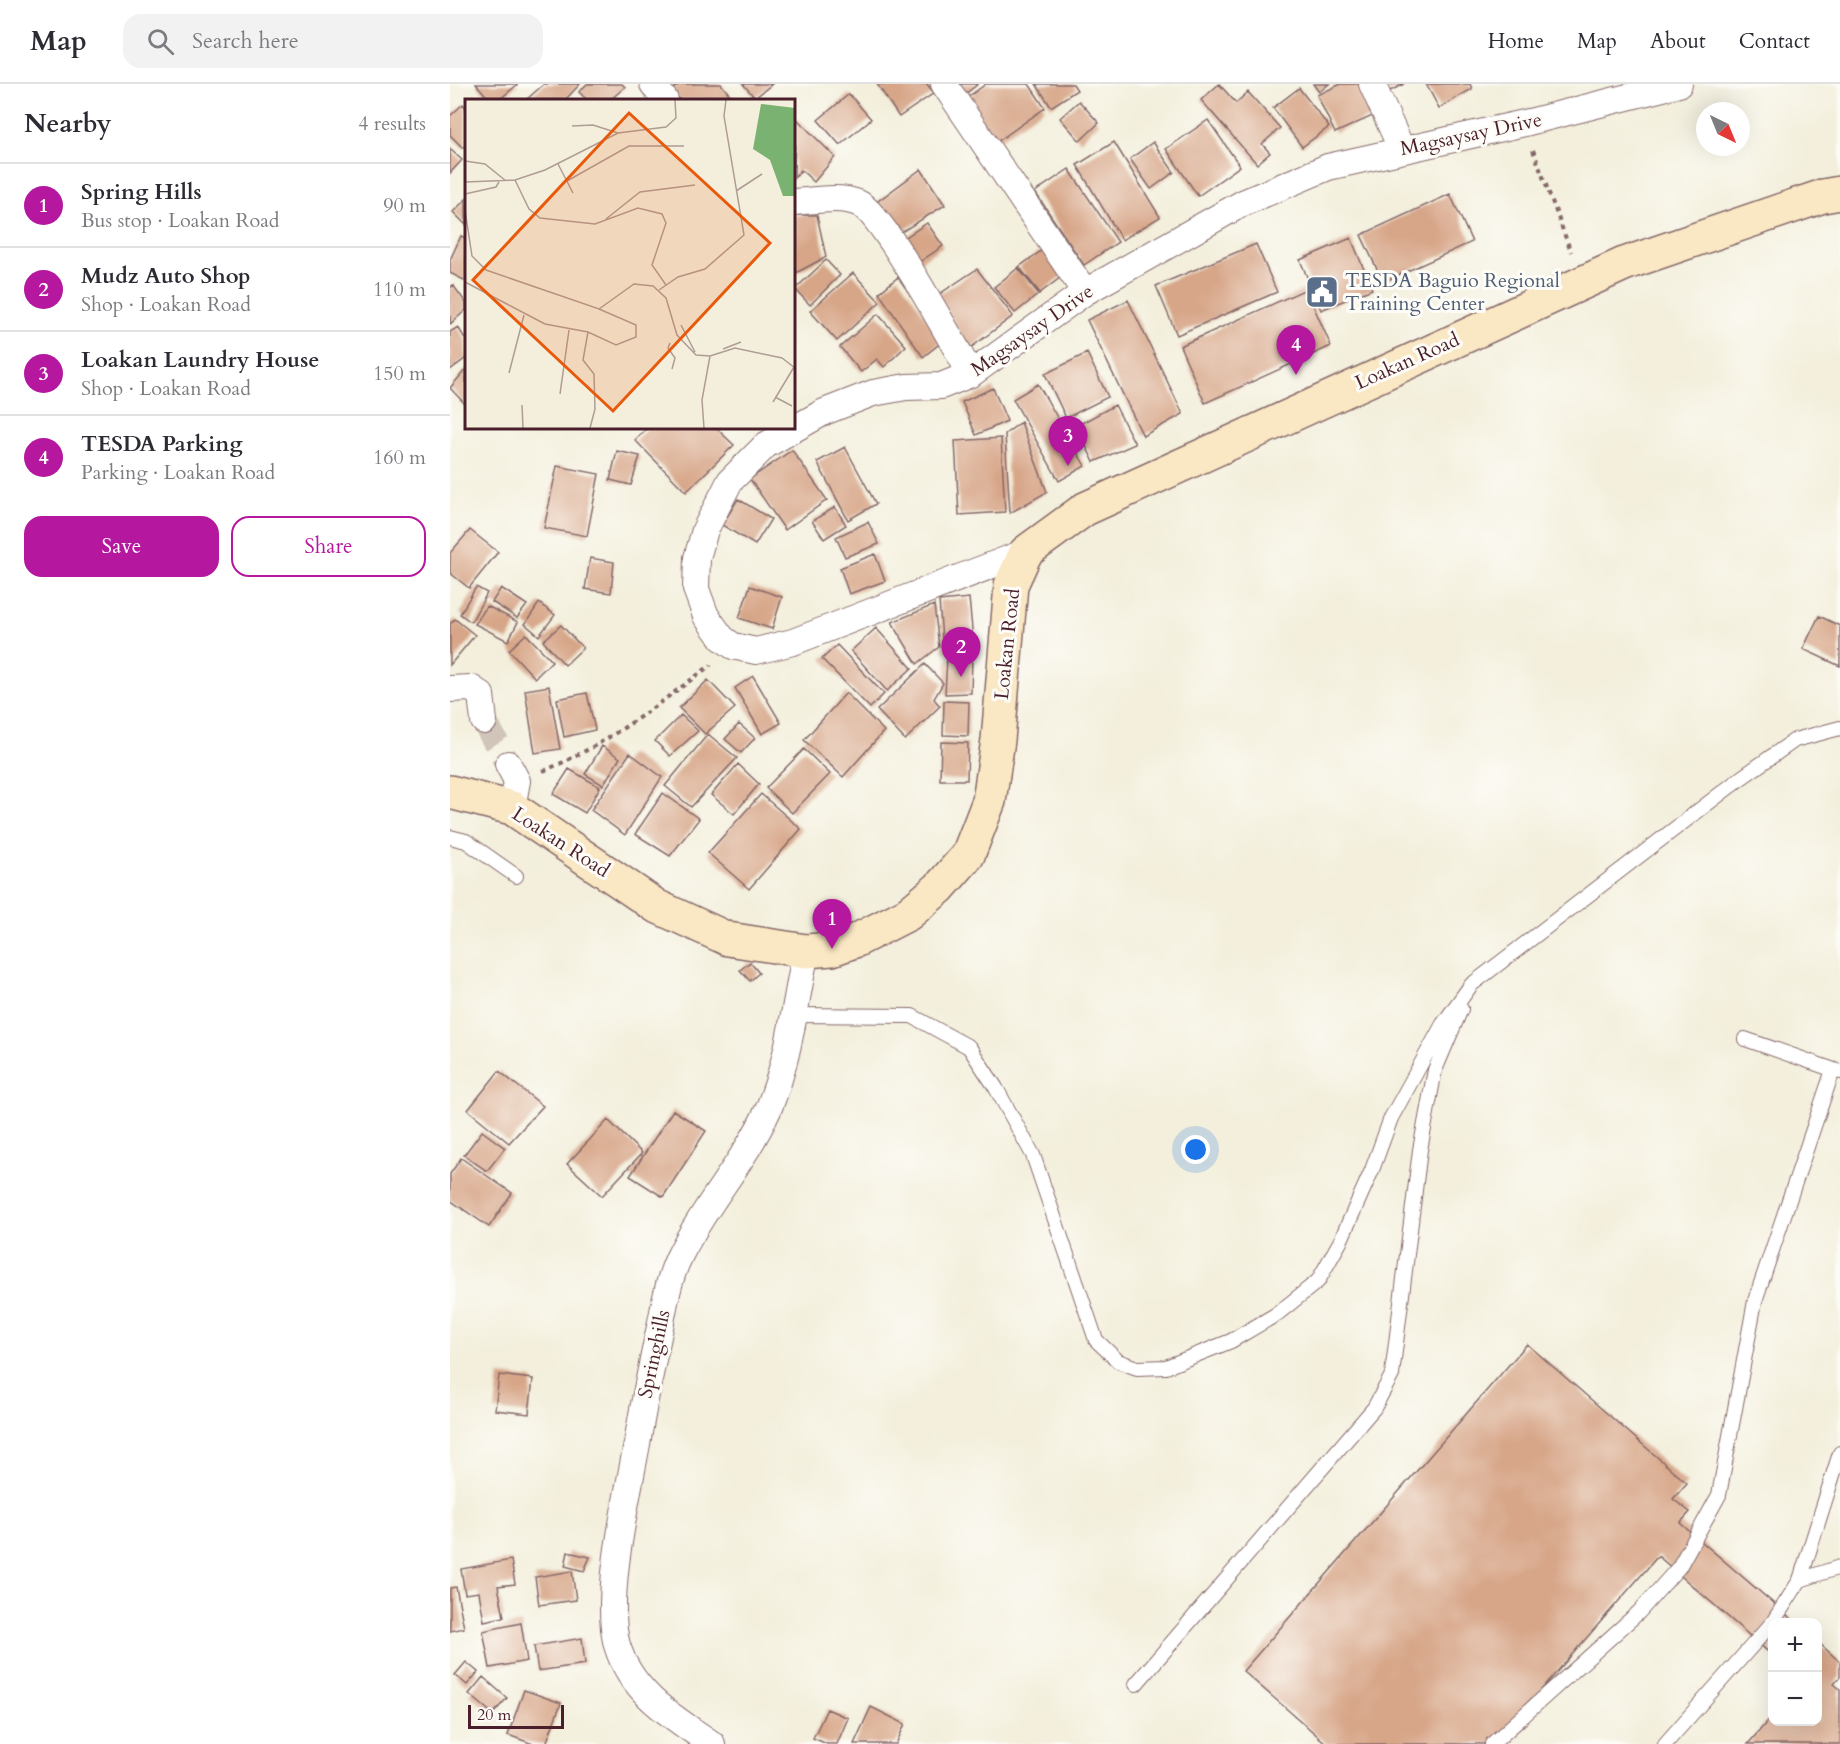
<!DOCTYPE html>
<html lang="en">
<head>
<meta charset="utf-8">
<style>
	:root { --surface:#fff; --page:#f2f2f3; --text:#2b2b33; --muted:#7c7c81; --line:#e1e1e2; --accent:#b5179e }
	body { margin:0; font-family:Cardo,serif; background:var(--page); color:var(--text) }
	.controls { position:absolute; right:18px; bottom:18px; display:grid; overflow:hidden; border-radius:12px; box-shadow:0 6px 24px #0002 }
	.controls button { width:54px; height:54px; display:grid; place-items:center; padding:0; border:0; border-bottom:2px solid var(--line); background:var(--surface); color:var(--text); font:30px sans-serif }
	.compass { position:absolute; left:1246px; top:18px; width:54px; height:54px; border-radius:50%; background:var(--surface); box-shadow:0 6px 24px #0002; rotate:137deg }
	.scale { position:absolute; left:18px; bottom:15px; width:96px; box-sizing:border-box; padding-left:6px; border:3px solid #4a1f2b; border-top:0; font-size:16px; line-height:21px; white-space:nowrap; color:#4a1f2b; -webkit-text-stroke:4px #fdfcf7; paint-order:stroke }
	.you { position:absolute; left:746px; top:1066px; width:21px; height:21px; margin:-15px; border:4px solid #fff; border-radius:50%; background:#1a73e8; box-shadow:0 0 0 9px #1a73e833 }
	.badge { display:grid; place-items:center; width:39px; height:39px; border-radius:50%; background:var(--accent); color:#fff; font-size:20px; font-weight:700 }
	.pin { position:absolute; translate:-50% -50px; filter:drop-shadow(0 2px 3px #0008) }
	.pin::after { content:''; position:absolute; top:32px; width:21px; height:18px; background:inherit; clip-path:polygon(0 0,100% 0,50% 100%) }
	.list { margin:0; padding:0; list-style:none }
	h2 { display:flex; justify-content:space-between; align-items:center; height:78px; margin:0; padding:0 24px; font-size:26px }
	h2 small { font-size:20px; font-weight:400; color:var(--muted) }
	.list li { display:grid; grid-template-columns:39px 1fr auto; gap:18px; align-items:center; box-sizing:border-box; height:84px; padding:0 24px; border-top:2px solid var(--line) }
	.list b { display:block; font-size:22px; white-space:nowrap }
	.list p { margin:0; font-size:20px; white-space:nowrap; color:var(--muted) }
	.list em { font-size:20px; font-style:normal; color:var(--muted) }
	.actions { display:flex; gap:12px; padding:18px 24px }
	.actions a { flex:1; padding:14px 0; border:2px solid var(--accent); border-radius:18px; text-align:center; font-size:21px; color:var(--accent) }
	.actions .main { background:var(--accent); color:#fff }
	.icon { flex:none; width:33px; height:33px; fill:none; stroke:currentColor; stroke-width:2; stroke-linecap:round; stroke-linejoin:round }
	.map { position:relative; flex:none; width:1390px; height:1660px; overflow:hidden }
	header { display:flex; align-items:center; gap:36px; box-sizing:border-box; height:84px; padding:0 30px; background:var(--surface); border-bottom:2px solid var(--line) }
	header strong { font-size:28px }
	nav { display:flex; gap:33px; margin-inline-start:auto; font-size:21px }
	.search { width:420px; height:54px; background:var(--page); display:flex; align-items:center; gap:15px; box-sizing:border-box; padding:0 21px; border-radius:18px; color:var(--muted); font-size:22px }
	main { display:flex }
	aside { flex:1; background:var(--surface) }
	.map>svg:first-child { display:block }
	.building { fill:#d7a587 }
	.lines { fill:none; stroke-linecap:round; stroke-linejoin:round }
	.minor-tunnel { stroke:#d1c5b9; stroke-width:26; stroke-dasharray:26 13; stroke-linecap:butt }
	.service-casing { stroke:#856869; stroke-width:16 }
	.minor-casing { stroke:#856869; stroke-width:28 }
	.secondary-casing { stroke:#856869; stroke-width:36 }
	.path { stroke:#856869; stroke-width:4; stroke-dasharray:4.5 4.5; stroke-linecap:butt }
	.service { stroke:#fff; stroke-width:14 }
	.minor { stroke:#fff; stroke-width:26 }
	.secondary { stroke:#fae7c3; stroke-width:33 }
	.labels { text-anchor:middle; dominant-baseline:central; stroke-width:6; stroke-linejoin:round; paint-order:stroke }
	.street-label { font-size:20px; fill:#4a1f2b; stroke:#fdfcf7 }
	.service-label { font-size:20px; fill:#4e5e75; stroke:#fdfcf7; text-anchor:start }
	.inset-road { fill:none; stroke:#af9c95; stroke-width:1.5 }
	.view { fill:#e8590c; fill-opacity:0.15; stroke:#e8590c; stroke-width:3 }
	.inset-edge { fill:none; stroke:#4a1f2b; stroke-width:3 }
</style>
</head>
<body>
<header>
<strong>Map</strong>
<div class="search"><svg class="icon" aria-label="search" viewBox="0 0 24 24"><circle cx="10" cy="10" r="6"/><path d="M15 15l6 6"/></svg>Search here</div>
<nav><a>Home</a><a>Map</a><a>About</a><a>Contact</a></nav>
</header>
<main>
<aside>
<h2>Nearby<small>4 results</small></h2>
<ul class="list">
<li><span class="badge">1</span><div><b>Spring Hills</b><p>Bus stop · Loakan Road</p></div><em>90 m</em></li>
<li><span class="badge">2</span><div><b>Mudz Auto Shop</b><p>Shop · Loakan Road</p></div><em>110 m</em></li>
<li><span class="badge">3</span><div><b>Loakan Laundry House</b><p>Shop · Loakan Road</p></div><em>150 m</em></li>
<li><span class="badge">4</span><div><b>TESDA Parking</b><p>Parking · Loakan Road</p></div><em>160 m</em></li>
</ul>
<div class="actions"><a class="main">Save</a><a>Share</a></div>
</aside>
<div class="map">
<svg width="1390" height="1660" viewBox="0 0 1390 1660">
	<rect width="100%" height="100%" fill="#fdfcf7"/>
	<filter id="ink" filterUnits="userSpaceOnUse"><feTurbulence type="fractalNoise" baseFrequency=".0167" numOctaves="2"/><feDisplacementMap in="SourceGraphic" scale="12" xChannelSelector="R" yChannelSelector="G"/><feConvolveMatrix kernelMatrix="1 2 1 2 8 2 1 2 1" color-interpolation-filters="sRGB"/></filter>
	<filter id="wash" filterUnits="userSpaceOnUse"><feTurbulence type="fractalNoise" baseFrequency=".008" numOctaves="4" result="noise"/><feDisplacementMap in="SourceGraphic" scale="24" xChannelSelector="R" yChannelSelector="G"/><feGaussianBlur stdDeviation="1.35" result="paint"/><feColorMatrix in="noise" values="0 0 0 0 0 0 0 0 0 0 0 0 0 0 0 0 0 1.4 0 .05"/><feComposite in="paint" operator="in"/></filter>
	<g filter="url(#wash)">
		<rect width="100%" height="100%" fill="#f3efdc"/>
		<g id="blocks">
			<!-- building -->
			<path class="building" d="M26,0H68L49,16H40Z
				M94,0H130L115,16H76Z
				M137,0H172L175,3L160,16H137L129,8Z
				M230,0H271L284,16H230L222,6Z
				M293,0H322L305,14Z
				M427,0H477L484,9L449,33Z
				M500,0H528L510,14Z
				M536,0H579L595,24L544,60L514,16Z
				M586,0H623L627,6L601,23Z
				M769,0L786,19L798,8L830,44L812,60L820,69L807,80L751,16Z
				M863,0H879L869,8Z
				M891,0H913L927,30L885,49L867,11Z
				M931,0H954L936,9Z
				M976,0H1020L1022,5L989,24Z
				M849,4L879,43L852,63L823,24Z
				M399,10L421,35L390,61L368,36Z
				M629,17L649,39L630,57L610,34Z
				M13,20L16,24V60L13,64L0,51V32Z
				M345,33L385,73L364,98L351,86L344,94Z
				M758,36L790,82L748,112L716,65Z
				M664,58L710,133L672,156L627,81Z
				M703,58L724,88L701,105L680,75Z
				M0,65L12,76L0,89Z
				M471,85L495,121L445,152L424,120Z
				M619,85L668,158L634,181L585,108Z
				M1000,110L1022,158L933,198L911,151Z
				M16,115V141L3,128Z
				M344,131H367L376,173L344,190Z
				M477,139L493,162L468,179L453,155Z
				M11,152L16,154V197L0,189V176Z
				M901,154L922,205L871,226L850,176Z
				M806,160L827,208L727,251L706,202Z
				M599,161L619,187L590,209L569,183Z
				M376,176L390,191L360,221L345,205Z
				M568,184L589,210L565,229L544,203Z
				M527,185L563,232L519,265L488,211Z
				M403,189L430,218L387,257L360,227Z
				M448,193L493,257L473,273L429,209Z
				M3,201L16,219V226L0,240V204Z
				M856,205L881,262L755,319L730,262Z
				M678,216L733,330L693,352L637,236Z
				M428,230L456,262L434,283L427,275L411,288L390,263Z
				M8,243L16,256V274L0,286V248Z
				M637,269L658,313L616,334L595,290Z
				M16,285V321L0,304Z
				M588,300L635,382L609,397L563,315Z
				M543,304L557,337L526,351L512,318Z
				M665,321L685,360L644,378L626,342Z
				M571,338L597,408L560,429L555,350Z
				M197,344H266L284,361L236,408L185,356Z
				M551,354L555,428L509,431L505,357Z
				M395,363L426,420L398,436L367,378Z
				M342,366L377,416L335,446L300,395Z
				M167,367L190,372L181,401L160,396Z
				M107,382L149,390L137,452L94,444Z
				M288,415L321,435L305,461L272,441Z
				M385,423L396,441L374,455L362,437Z
				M418,438L429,460L395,473L386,453Z
				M20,446L48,468L19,504L0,489V469Z
				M425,470L435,497L399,510L390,484Z
				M140,474L164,478L161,509L135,505Z
				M300,502L332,513L322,545L289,534Z
				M26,503L37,509L21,538L10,530Z
				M51,504L77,521L67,534L42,518Z
				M519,514L524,565L493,568L489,517Z
				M89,519L105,531L89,552L75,540Z
				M484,521L489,563L467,580L442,538Z
				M37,522L68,538L58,557L25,540Z
				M1369,532L1390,542V582L1353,565Z
				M5,535L25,551L0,581V540Z
				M111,541L133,564L115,581L93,557Z
				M426,544L462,584L437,607L401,567Z
				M76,550L102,577L85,594L59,566Z
				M387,561L434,610L420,624L372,575Z
				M497,574H522L521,609L495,610Z
				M475,580L493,599L484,615L490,622L455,656L427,626Z
				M303,592L331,639L312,650L285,604Z
				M258,596L285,624L255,650L229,624Z
				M99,602L110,665L85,669L75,606Z
				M137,609L145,646L114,653L107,615Z
				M396,609L434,647L393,693L354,656Z
				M494,617L519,618L518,652L493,651Z
				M231,631L248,647L220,672L205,657Z
				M289,640L305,654L291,669L275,655Z
				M258,650L287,674L241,723L215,702Z
				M491,658L518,659L517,696H490Z
				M152,662L170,674L153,701L135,690Z
				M354,665L380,690L342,729L316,704Z
				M180,669L212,693L175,751L141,726Z
				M288,680L309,700L284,730L261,711Z
				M119,685L150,703L135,729L103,710Z
				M213,709L249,735L220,772L185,750Z
				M311,710L351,745L299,805L258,769Z
				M300,878L309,889L300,897L290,886Z
				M49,987L93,1022L59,1059L18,1026Z
				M223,1026L256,1047L213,1113L180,1092Z
				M158,1036L192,1069L152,1112L117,1080Z
				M32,1047L55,1064L37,1087L14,1071Z
				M11,1074L62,1109L39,1143L0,1116V1090Z
				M1077,1260L1237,1399L1223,1415L1240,1428L1230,1439L1345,1538H1322V1571L1208,1472L1044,1660H877L793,1587Z
				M49,1291L83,1295L79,1330L45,1326Z
				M118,1468L140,1473L134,1487L115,1482Z
				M61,1476L65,1500L48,1502L54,1533L34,1537L29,1508L15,1510L11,1485Z
				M122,1487L126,1516L89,1521L85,1493Z
				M6,1503L14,1544L0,1547V1504Z
				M71,1539L77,1577L40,1584L33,1547Z
				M132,1554L135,1580L88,1587L84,1562Z
				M1368,1558L1390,1578V1593L1384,1600L1390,1605V1660H1298L1322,1632V1638H1368Z
				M16,1578L28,1588L17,1601L5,1591Z
				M33,1593L57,1614L43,1630L19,1610Z
				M74,1606L111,1619L96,1660H83L58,1651Z
				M421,1623L455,1640L446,1660H404Z
				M377,1625L398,1634L387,1660H377L363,1654Z"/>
		</g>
	</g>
	<g filter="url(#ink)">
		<use href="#blocks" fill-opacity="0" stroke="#856869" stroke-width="1.5"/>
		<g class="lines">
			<!-- minor-tunnel -->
			<path class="minor-tunnel" d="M34,637L58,680"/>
			<!-- service casing -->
			<g class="service-casing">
				<path id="service" d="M0,753L16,757L66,792
					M343,931L462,932L519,963L546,1004L583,1071L646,1256L668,1277L687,1284L716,1283L781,1257L827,1230L868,1197L890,1158L922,1086L941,1034L993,940L1021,901L1291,694L1345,656L1390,644
					M1295,955L1390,988
					M1350,1496L1390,1483
					M686,1600L924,1324L942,1291L970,1066L985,986L1011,925
					M1042,1660L1189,1528L1229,1483L1269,1411L1305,1217L1383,986
					M1215,1660L1323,1538L1350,1496L1390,1369"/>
			</g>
			<!-- minor casing -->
			<g class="minor-casing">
				<path id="minor" d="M203,0L215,16
					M494,0L635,208
					M922,0L952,66
					M344,118C363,117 389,111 408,119C434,130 502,259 521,290
					M576,468L343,558L306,567L283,562L272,554L256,532L246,505L247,474L255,446L280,397L316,361L374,328L423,309L456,303L491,302L521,290L635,208L793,119L878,83L1079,38L1229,0
					M0,605L21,604L31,611L34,637
					M58,680L67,697L62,724
					M262,1660C223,1633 181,1609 167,1561C153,1511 179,1407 188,1354C194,1317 202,1280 210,1243C215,1218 219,1192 231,1169C256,1119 295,1077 318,1026C339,977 345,919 356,867"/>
			</g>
			<!-- secondary casing -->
			<g class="secondary-casing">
				<path id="secondary" d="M0,708L62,724L206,822L278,855L356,867L382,865L407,856L458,830L489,804L518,771L539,717L548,656L561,501L576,468L635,425L1174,180L1373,112L1390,109"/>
			</g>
			<!-- path -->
			<path class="path" d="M1083,66L1121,168
				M93,687C155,662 207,621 261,581"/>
			<!-- service -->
			<use href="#service" class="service"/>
			<!-- minor -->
			<use href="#minor" class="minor"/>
			<!-- secondary -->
			<use href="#secondary" class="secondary"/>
		</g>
	</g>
	<!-- icons -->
	<defs>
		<g id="civic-square" transform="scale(1.725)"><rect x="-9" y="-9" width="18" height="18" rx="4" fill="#5c6f8a" stroke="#fdfcf7"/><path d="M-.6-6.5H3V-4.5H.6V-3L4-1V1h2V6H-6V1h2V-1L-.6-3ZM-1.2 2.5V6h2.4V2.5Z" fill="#fff"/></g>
	</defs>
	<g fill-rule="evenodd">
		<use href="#civic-square" x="872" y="208"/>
	</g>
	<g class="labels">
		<!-- street labels -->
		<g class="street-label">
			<text transform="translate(1021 50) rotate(-12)">Magsaysay Drive</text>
			<text transform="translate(582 246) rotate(-35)">Magsaysay Drive</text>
			<text transform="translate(957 277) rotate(-24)">Loakan Road</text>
			<text transform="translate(557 560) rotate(-84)">Loakan Road</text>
			<text transform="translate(111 758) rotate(33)">Loakan Road</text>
			<text transform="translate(204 1270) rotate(-78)">Springhills</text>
		</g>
		<!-- service labels -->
		<g class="service-label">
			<text x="895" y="196">TESDA Baguio Regional<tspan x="895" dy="23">Training Center</tspan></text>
		</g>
	</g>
	<!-- overview -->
	<g transform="translate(15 15)">
		<rect width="330" height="330" fill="#f3efdc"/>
		<path d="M296,5L330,9V97H318L305,61L288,50Z" fill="#7ab271"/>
		<path class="inset-road" d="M107,27L128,26L153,34M0,62L20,65L41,82M93,65L108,94M50,81L64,110L75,119L130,125L173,109L197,115L201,124L187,166L201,186M102,82L164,47H219M0,83L50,81L80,71L153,34L201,28L211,19L210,1M271,92L297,75M0,95L31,88L34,83M0,111L7,157L21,171L134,210L169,185L188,187L201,199L212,236L231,256L245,257L270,249L317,259L330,269M141,120L175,93L230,86M0,183L80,225L123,233L151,246L171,238V226L134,210M194,191L213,178L240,170L279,136L259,17L261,1M216,226L230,253M123,233L118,261L129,275L130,310L125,329M205,244L203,249L210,259L207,270M258,250L276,243M44,274L59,216M95,295L104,231M310,298L327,307M308,303L329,268M57,306L58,329M239,329L237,301L245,257"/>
		<path class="view" d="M164,14L305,144L148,312L8,181Z"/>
		<rect width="330" height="330" class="inset-edge"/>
	</g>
</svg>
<div class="controls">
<button>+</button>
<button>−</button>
</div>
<svg class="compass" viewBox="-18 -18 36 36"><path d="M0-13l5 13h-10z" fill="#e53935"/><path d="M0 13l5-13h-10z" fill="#7c7c81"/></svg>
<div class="scale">20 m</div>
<div class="you"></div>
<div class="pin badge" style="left:382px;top:865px">1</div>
<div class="pin badge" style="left:511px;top:593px">2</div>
<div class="pin badge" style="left:618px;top:382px">3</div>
<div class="pin badge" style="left:846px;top:291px">4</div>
</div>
</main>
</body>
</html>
